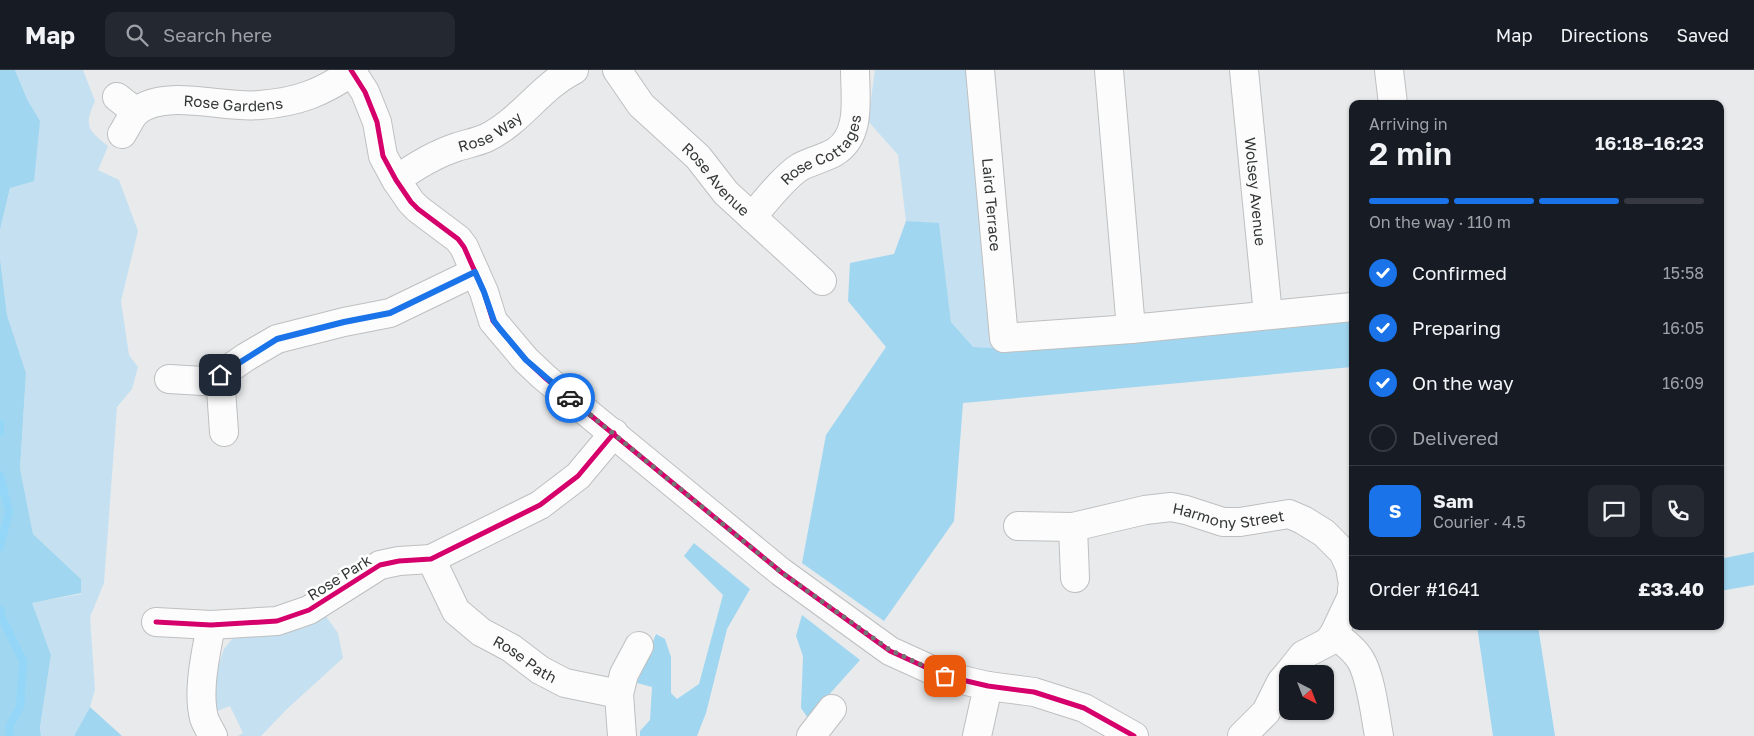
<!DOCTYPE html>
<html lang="en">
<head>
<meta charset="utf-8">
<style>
  body { margin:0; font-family:"Golos Text",sans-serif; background:#242831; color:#f1f3f6; height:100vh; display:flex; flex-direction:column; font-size:19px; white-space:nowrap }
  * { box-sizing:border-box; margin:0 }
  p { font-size:16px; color:#9ea1a6 }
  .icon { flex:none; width:28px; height:28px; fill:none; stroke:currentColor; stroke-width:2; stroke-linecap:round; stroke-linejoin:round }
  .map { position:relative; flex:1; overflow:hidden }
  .side { position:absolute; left:1349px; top:30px; width:375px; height:530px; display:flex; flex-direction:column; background:#171b24; border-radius:10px; box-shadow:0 1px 4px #0004 }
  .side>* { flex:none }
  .needle { width:32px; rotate:138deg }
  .buttons { position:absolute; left:1279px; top:595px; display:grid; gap:10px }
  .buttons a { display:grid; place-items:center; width:55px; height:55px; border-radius:10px; background:#171b24; box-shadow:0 1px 4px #0004; font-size:25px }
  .pin { position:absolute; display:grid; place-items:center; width:42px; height:42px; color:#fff; margin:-21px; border-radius:10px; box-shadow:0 2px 8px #0006 }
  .courier { position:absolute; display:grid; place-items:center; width:50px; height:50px; margin:-25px; border:4px solid #1a73e8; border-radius:50%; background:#fff; color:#222; box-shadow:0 1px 6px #0007 }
  .summary em { font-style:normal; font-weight:600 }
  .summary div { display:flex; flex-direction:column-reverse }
  .summary { display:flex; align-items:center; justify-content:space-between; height:85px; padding:0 20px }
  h1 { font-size:32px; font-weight:600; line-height:38px }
  .bar { display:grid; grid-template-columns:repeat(4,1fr); gap:8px 5px; align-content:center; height:60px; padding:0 20px }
  .bar i { height:6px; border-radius:4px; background:#363941 }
  .bar .on { background:#1a73e8 }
  .bar p { grid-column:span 4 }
  .line { display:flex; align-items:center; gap:12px; padding:0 20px; border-top:1px solid #363941 }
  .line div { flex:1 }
  .round { display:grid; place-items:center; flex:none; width:52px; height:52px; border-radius:10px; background:#242831 }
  ol { padding:0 20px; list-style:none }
  li { display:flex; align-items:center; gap:15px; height:55px }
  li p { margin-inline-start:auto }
  li .icon { padding:5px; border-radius:50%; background:#1a73e8; color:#fff; stroke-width:4 }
  li:last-child { color:#9ea1a6 }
  li i { width:28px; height:28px; border:2px solid #363941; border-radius:50% }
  header { display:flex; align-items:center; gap:30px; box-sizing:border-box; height:70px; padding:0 25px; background:#171b24; border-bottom:1px solid #363941 }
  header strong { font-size:24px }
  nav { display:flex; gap:28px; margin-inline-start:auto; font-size:18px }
  .search { width:350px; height:45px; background:#242831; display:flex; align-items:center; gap:12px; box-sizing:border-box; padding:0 18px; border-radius:10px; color:#9ea1a6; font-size:19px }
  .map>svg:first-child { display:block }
</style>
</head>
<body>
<header>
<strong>Map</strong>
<div class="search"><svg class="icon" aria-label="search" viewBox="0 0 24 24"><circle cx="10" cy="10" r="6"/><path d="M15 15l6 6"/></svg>Search here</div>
<nav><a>Map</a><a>Directions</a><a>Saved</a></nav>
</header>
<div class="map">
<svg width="1754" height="666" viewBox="0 0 1754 666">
  <rect width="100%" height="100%" fill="#e8eaec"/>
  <path fill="#c5e1f1" d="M15,0H83L95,31C84,56 87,59 108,76L98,100L119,110L138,161L121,231L129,285L138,297L132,319L117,337L104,513L90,547L95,620L90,637L74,666H41L40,657L51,585L31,533L81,524V509L33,464L20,398L26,303L7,245L0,188V160L10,118L40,51L27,29Z
    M875,0H970L998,278L972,277L951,252L939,154L906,151L898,85L868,51Z
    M325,545L338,563L343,588L287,639L261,666H238L243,663L230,636L212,643L213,600L220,591L224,579L232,569L240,564L282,563L304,558Z"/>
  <path fill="#a0d6f0" d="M0,0H15L27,29L40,51L34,111L10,118L0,160Z
    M906,151L939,153L951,252L973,277L998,278L1352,252V297L963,333L954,451L884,551L802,493L826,365L886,277L848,231L850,193L894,184Z
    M0,188L7,245L26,303L20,398L33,464L81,509V523L32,533L51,585L40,657L41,666H0Z
    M694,473L750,519L727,559L706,643L697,666H640V661L650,650L652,617L637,613L656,564L665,569L671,587V623L677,629L699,614L723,525L684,486Z
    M1754,482V515L1720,521V489Z
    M802,545L860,590L808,648L801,638L803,586L796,566Z
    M1477,556H1538L1555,666H1493Z
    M90,637L122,666H74Z"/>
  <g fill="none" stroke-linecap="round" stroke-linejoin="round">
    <path stroke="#93d6f7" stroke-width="8" d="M0,354V362
      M0,405L9,442L0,477
      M0,539L1,546L23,591L20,637L10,655V666"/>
    <defs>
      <g id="minor">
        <path d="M351,0L365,22L377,52L383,86L396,110L411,132L418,139L458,169L464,177L484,222L493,251L526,290L544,307L781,502L890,581L945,606L988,616L1034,622L1084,638L1134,666"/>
        <path id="s1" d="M617,0L641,35L698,87L726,123L822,211"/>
        <path id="s2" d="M980,0L1004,268L1131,259L1352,237"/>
        <path d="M1109,0L1131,259"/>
        <path id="s3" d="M1244,0L1268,245"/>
        <path d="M1389,0L1393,34"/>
        <path d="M117,27L136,42"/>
        <path id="s4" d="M122,64C127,57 131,46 137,41C166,18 225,39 260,35C298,32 321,23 352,2"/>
        <path id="s5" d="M396,110C414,97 435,84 457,77C466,74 477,72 486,68C520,52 540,17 574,0"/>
        <path id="s6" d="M752,147C764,133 785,106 800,97C811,91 825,88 835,82C862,65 855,27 855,0"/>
        <path d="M220,305L224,362"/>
        <path d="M169,309L203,311L220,305L246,287L277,269L344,252L390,243L475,202"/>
        <path id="s7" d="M1018,456L1073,457L1145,440L1171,437L1186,440L1223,452H1240L1289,444L1303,450L1324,463L1343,482L1350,497L1352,509"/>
        <path d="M1073,457L1075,508"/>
        <path id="s8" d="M431,489L456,541L481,562L511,578L540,600L565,613L619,624L622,666"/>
        <path d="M156,552L211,555L277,551L309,540L380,495L399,491L431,489L540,435L578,406L614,363"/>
        <path d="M211,555C206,583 197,620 204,648C206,654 210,660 213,666"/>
        <path d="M1334,564C1343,571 1354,579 1360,589C1371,606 1375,645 1379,666"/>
        <path d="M1288,604L1303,585L1328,572L1334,564L1352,526V519"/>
        <path d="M619,624L624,604L639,576"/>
        <path d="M811,666L832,639"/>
        <path d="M977,666L988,616"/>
        <path d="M1242,666L1266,642L1281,612L1288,604"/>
      </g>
    </defs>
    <use href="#minor" stroke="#bebfc0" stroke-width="30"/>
    <use href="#minor" stroke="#fcfcfc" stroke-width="28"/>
    <defs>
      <path id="cycleway" d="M351,0L365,22L377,52L383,86L396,110L411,132L418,139L458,169L464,177L484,222L493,251L526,290L544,307L781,502L890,581L945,606L988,616L1034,622L1084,638L1134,666
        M156,552L211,555L277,551L309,540L380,495L399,491L431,489L540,435L578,406L614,363"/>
    </defs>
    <use href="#cycleway" stroke="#fff" stroke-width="8"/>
    <use href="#cycleway" stroke="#d6006c" stroke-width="5"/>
  </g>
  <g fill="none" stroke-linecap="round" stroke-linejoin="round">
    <path stroke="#747676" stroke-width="5" stroke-dasharray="0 9" d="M570,328L781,502L890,580L945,606"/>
    <path stroke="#1a73e8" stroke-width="6" d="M220,305L277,269L344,252L390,243L475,202L484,222L494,251L500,259L526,290L570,328"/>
  </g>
  <g text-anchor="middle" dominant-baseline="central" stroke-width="5" stroke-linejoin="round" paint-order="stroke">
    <g font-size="15" fill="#353737" stroke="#fff">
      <text stroke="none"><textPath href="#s4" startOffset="126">Rose Gardens</textPath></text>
      <text stroke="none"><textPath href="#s5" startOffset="106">Rose Way</textPath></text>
      <text stroke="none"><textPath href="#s6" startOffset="99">Rose Cottages</textPath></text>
      <text stroke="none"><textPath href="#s1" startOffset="148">Rose Avenue</textPath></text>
      <text stroke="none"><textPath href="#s3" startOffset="122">Wolsey Avenue</textPath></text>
      <text stroke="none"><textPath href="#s2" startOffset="135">Laird Terrace</textPath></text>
      <text stroke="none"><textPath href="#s7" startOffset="214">Harmony Street</textPath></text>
      <text transform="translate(339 507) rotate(-32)">Rose Park</text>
      <text stroke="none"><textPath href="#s8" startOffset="142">Rose Path</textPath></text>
    </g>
  </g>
</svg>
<div class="buttons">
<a><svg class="needle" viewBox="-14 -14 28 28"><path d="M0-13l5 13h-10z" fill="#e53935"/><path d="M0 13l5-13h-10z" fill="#9ea1a6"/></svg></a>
</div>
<div class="pin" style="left:945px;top:606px;background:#ea580c"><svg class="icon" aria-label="bag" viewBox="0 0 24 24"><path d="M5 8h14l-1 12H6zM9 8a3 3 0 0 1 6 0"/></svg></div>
<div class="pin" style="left:220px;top:305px;background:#1f2937"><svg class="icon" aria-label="home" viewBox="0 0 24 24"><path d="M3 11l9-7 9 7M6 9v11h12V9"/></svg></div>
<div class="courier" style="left:570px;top:328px"><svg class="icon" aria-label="car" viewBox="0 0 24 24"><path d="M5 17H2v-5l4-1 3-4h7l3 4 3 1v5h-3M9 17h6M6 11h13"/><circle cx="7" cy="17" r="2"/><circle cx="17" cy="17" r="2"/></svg></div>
<section class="side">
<div class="summary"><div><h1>2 min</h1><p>Arriving in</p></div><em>16:18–16:23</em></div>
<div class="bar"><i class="on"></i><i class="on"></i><i class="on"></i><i></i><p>On the way · 110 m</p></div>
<ol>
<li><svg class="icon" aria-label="check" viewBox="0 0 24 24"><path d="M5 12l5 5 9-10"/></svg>Confirmed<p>15:58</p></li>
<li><svg class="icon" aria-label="check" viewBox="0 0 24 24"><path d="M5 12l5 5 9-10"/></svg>Preparing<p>16:05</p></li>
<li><svg class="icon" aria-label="check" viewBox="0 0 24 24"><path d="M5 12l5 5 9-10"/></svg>On the way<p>16:09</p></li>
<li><i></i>Delivered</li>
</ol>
<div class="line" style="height:90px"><b class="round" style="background:#1a73e8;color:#fff">S</b><div><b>Sam</b><p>Courier · 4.5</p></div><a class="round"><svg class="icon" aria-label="chat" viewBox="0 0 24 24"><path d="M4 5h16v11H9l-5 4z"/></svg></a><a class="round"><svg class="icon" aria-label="phone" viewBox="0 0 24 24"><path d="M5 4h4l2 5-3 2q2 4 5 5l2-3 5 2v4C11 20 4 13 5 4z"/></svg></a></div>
<div class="line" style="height:65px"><div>Order #1641</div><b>£33.40</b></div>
</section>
</div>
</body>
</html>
